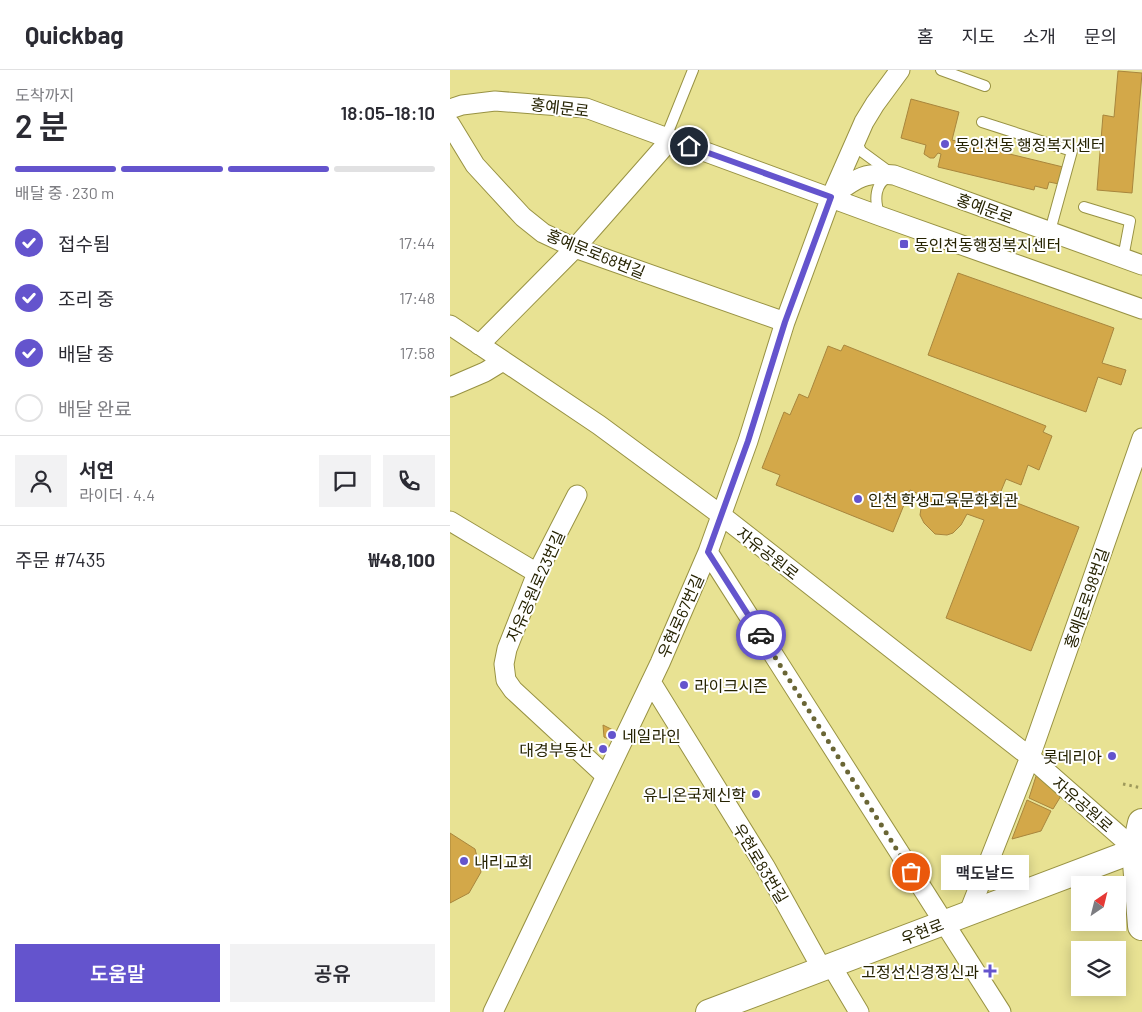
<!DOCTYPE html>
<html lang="ko">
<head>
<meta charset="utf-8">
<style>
  body { margin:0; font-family:Barlow,"Noto Sans KR",sans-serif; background:#f2f2f3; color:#2b2b33; height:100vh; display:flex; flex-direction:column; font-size:19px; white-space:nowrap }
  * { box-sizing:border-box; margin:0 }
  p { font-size:16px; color:#7c7c81 }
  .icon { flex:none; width:28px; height:28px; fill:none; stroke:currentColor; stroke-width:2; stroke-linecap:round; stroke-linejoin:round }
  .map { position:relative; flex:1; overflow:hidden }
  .side { display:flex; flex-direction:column; background:#fff; width:450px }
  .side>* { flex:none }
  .needle { width:32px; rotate:35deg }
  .buttons { position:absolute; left:621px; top:806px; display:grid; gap:10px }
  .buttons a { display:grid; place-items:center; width:55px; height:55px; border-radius:0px; background:#fff; box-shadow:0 2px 12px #0003; font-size:25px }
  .pin { position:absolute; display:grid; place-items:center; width:42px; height:42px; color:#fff; margin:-21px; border:2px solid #fff; border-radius:50%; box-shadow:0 1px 5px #0007 }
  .courier { position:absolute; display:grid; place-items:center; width:50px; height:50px; margin:-25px; border:4px solid #6454cd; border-radius:50%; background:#fff; color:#222; box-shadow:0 1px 6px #0007 }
  .bubble { position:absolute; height:35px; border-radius:0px; background:#fff; box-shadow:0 2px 12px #0003; font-size:16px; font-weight:600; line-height:35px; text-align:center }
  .overview em { font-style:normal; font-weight:600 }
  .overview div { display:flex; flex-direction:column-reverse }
  .overview { display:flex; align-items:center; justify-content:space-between; height:85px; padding:0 15px }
  h1 { font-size:32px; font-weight:600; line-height:38px }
  .bar { display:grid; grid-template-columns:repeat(4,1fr); gap:8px 5px; align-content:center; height:60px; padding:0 15px }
  .bar i { height:6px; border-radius:4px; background:#e1e1e2 }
  .bar .selected { background:#6454cd }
  .bar p { grid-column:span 4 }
  .line { display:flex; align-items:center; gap:12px; padding:0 15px; border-top:1px solid #e1e1e2 }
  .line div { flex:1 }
  .round { display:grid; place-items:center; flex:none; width:52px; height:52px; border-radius:0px; background:#f2f2f3 }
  ol { padding:0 15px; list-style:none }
  li { display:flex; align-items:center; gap:15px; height:55px }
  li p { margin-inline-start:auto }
  li .icon { padding:5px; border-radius:50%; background:#6454cd; color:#fff; stroke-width:4 }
  li:last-child { color:#7c7c81 }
  li i { width:28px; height:28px; border:2px solid #e1e1e2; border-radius:50% }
  .button { display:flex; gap:10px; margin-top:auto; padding:10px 15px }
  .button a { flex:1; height:58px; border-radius:0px; background:#6454cd; color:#fff; font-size:20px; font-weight:600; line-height:58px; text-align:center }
  .button a+a { background:#f2f2f3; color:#2b2b33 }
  header { display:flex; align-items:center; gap:30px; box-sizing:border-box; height:70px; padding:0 25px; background:#fff; border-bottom:1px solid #e1e1e2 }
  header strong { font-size:24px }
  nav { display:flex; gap:28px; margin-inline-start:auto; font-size:18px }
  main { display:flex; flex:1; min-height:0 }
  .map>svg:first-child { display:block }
</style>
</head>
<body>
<header>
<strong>Quickbag</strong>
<nav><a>홈</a><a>지도</a><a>소개</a><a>문의</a></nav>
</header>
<main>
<section class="side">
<div class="overview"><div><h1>2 분</h1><p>도착까지</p></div><em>18:05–18:10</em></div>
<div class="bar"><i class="selected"></i><i class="selected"></i><i class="selected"></i><i></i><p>배달 중 · 230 m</p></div>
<ol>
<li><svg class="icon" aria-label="check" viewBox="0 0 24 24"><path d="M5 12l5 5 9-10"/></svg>접수됨<p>17:44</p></li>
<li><svg class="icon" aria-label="check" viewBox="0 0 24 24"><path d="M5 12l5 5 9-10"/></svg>조리 중<p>17:48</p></li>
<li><svg class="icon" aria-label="check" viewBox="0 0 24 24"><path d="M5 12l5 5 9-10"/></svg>배달 중<p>17:58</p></li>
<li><i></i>배달 완료</li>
</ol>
<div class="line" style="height:90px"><a class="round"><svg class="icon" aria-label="person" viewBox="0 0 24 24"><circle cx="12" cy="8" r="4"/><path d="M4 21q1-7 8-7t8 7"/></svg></a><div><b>서연</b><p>라이더 · 4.4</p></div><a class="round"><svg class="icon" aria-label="chat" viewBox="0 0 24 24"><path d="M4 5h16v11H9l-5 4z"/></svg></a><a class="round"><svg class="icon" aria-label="phone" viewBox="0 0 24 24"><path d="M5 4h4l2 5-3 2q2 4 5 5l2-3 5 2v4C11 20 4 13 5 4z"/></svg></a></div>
<div class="line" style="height:65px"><div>주문 #7435</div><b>₩48,100</b></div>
<div class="button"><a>도움말</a><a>공유</a></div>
</section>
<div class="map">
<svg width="692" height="942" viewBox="0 0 692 942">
  <rect width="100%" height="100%" fill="#e8e293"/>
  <path fill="#d3a849" stroke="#a8863d" d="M668,1L692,3L682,123L647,120L653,45L664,47Z
    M461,29L509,42L502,70L613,97L609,114L599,112L597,119L585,116L584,120L488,97L491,84L488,83L484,88H480L474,84L476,75L451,68Z
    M508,203L664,258L652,293L676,300L671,315L648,307L636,342L478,285Z
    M394,275L596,356L593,362L602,366L589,400L578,395L571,415L556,409L549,426L629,457L581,581L496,548L534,450L517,444L511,455L503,463L497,465L485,464L474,453L470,445L473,426L460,420L443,462L326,415L330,405L312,398L334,342L340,345L349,324L358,328L378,276L391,281Z
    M153,655L171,664L167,673L154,667Z
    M588,700L614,721L603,739L579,728Z
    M577,730L601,741L591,761L562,769Z
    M0,763L25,779L31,802L19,823L0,833Z"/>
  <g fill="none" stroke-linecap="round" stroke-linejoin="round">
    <defs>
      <path id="service" d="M491,0L535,16
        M532,52L622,81L600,161
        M216,67L243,0
        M406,70L411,81L441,103
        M634,137L680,151L673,188
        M430,146C424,131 424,112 441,106"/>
      <path id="minor" d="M0,39L12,35L45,31L136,38L430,146L692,239
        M0,54L25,95L73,147L93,163L125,178L335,252
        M382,126C407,108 413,102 444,105L692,195
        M0,255L149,355L271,445L580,687L686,780
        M29,275L125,178L221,69
        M0,317L35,302L53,291
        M127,425L87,503L57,579L54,594L56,610L63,620L156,706
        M0,451L87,503
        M258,482L551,942
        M201,612L316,798L372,899
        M519,842L580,687L692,368
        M381,895L409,942
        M43,942L210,593L258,482L298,371L335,252L381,127L414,52L425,34L450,0"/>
      <path id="tertiary" d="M258,942L686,780"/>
      <path id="secondary" d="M692,753L686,780L692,856"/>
    </defs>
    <use href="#service" stroke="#989243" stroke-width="12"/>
    <use href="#minor" stroke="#989243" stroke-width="21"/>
    <use href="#tertiary" stroke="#989243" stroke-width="26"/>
    <use href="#secondary" stroke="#989243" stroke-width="30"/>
    <path stroke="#9e995b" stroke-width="3" stroke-dasharray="2.5 4" stroke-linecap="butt" d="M673,714L692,718"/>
    <use href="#service" stroke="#fff" stroke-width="10"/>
    <use href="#minor" stroke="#fff" stroke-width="19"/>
    <use href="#tertiary" stroke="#fff" stroke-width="24"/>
    <use href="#secondary" stroke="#fff" stroke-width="28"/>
  </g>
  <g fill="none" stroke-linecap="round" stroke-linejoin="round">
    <path stroke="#6a6635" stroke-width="5" stroke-dasharray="0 9" d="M311,565L461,802"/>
    <path stroke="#6454cd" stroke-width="6" d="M239,76L381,127L335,252L298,371L258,482L311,565"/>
  </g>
  <g fill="#6454cd" stroke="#fff" stroke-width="2">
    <circle cx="495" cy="74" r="5"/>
    <rect x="449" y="169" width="10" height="10" rx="2.5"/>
    <circle cx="408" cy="429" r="5"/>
    <circle cx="234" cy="615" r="5"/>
    <circle cx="162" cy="665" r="5"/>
    <circle cx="153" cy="679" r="5"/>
    <circle cx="662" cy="686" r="5"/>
    <circle cx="306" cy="724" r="5"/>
    <circle cx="14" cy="791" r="5"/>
    <path d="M537.5 893.5h5v5h5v5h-5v5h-5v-5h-5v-5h5z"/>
  </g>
  <g text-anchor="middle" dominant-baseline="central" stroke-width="4" stroke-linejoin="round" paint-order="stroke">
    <g font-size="16" fill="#262302" stroke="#fff">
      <text transform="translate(110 37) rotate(7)">홍예문로</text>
      <text transform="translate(535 138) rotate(20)">홍예문로</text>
      <text transform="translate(146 183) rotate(22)">홍예문로68번길</text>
      <text transform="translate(318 483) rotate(38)">자유공원로</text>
      <text transform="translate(85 516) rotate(-66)">자유공원로23번길</text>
      <text transform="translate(636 528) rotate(-71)">홍예문로98번길</text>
      <text transform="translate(230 546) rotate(-66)">우현로67번길</text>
      <text transform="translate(633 734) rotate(41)">자유공원로</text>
      <text transform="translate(311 793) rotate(59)">우현로83번길</text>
      <text transform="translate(472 861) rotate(-21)">우현로</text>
    </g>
    <g font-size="16" fill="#262302" stroke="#fff" text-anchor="start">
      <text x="505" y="74">동인천동 행정복지센터</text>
      <text x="464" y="174">동인천동행정복지센터</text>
      <text x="418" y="429">인천 학생교육문화회관</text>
      <text x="244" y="615">라이크시즌</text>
      <text x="172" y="665">네일라인</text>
      <text x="143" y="679" text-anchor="end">대경부동산</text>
      <text x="652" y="686" text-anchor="end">롯데리아</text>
      <text x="296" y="724" text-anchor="end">유니온국제신학</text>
      <text x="24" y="791">내리교회</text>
      <text x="529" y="901" text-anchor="end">고정선신경정신과</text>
    </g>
  </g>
</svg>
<div class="buttons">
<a><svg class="needle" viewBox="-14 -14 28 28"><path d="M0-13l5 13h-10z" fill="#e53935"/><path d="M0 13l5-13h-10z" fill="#7c7c81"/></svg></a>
<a><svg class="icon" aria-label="layers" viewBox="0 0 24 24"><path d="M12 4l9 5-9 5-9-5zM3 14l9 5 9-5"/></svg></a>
</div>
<div class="pin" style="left:461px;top:802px;background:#ea580c"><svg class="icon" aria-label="bag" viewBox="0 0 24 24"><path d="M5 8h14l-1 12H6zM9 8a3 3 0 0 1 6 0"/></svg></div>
<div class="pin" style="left:239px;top:76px;background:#1f2937"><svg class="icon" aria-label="home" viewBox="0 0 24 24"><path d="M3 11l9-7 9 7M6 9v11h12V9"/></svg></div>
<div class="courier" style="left:311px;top:565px"><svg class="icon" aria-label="car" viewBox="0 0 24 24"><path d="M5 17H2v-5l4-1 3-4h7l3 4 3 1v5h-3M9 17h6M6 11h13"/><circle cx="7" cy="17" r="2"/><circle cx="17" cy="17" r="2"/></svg></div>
<div class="bubble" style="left:491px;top:785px;width:88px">맥도날드</div>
</div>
</main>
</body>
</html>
